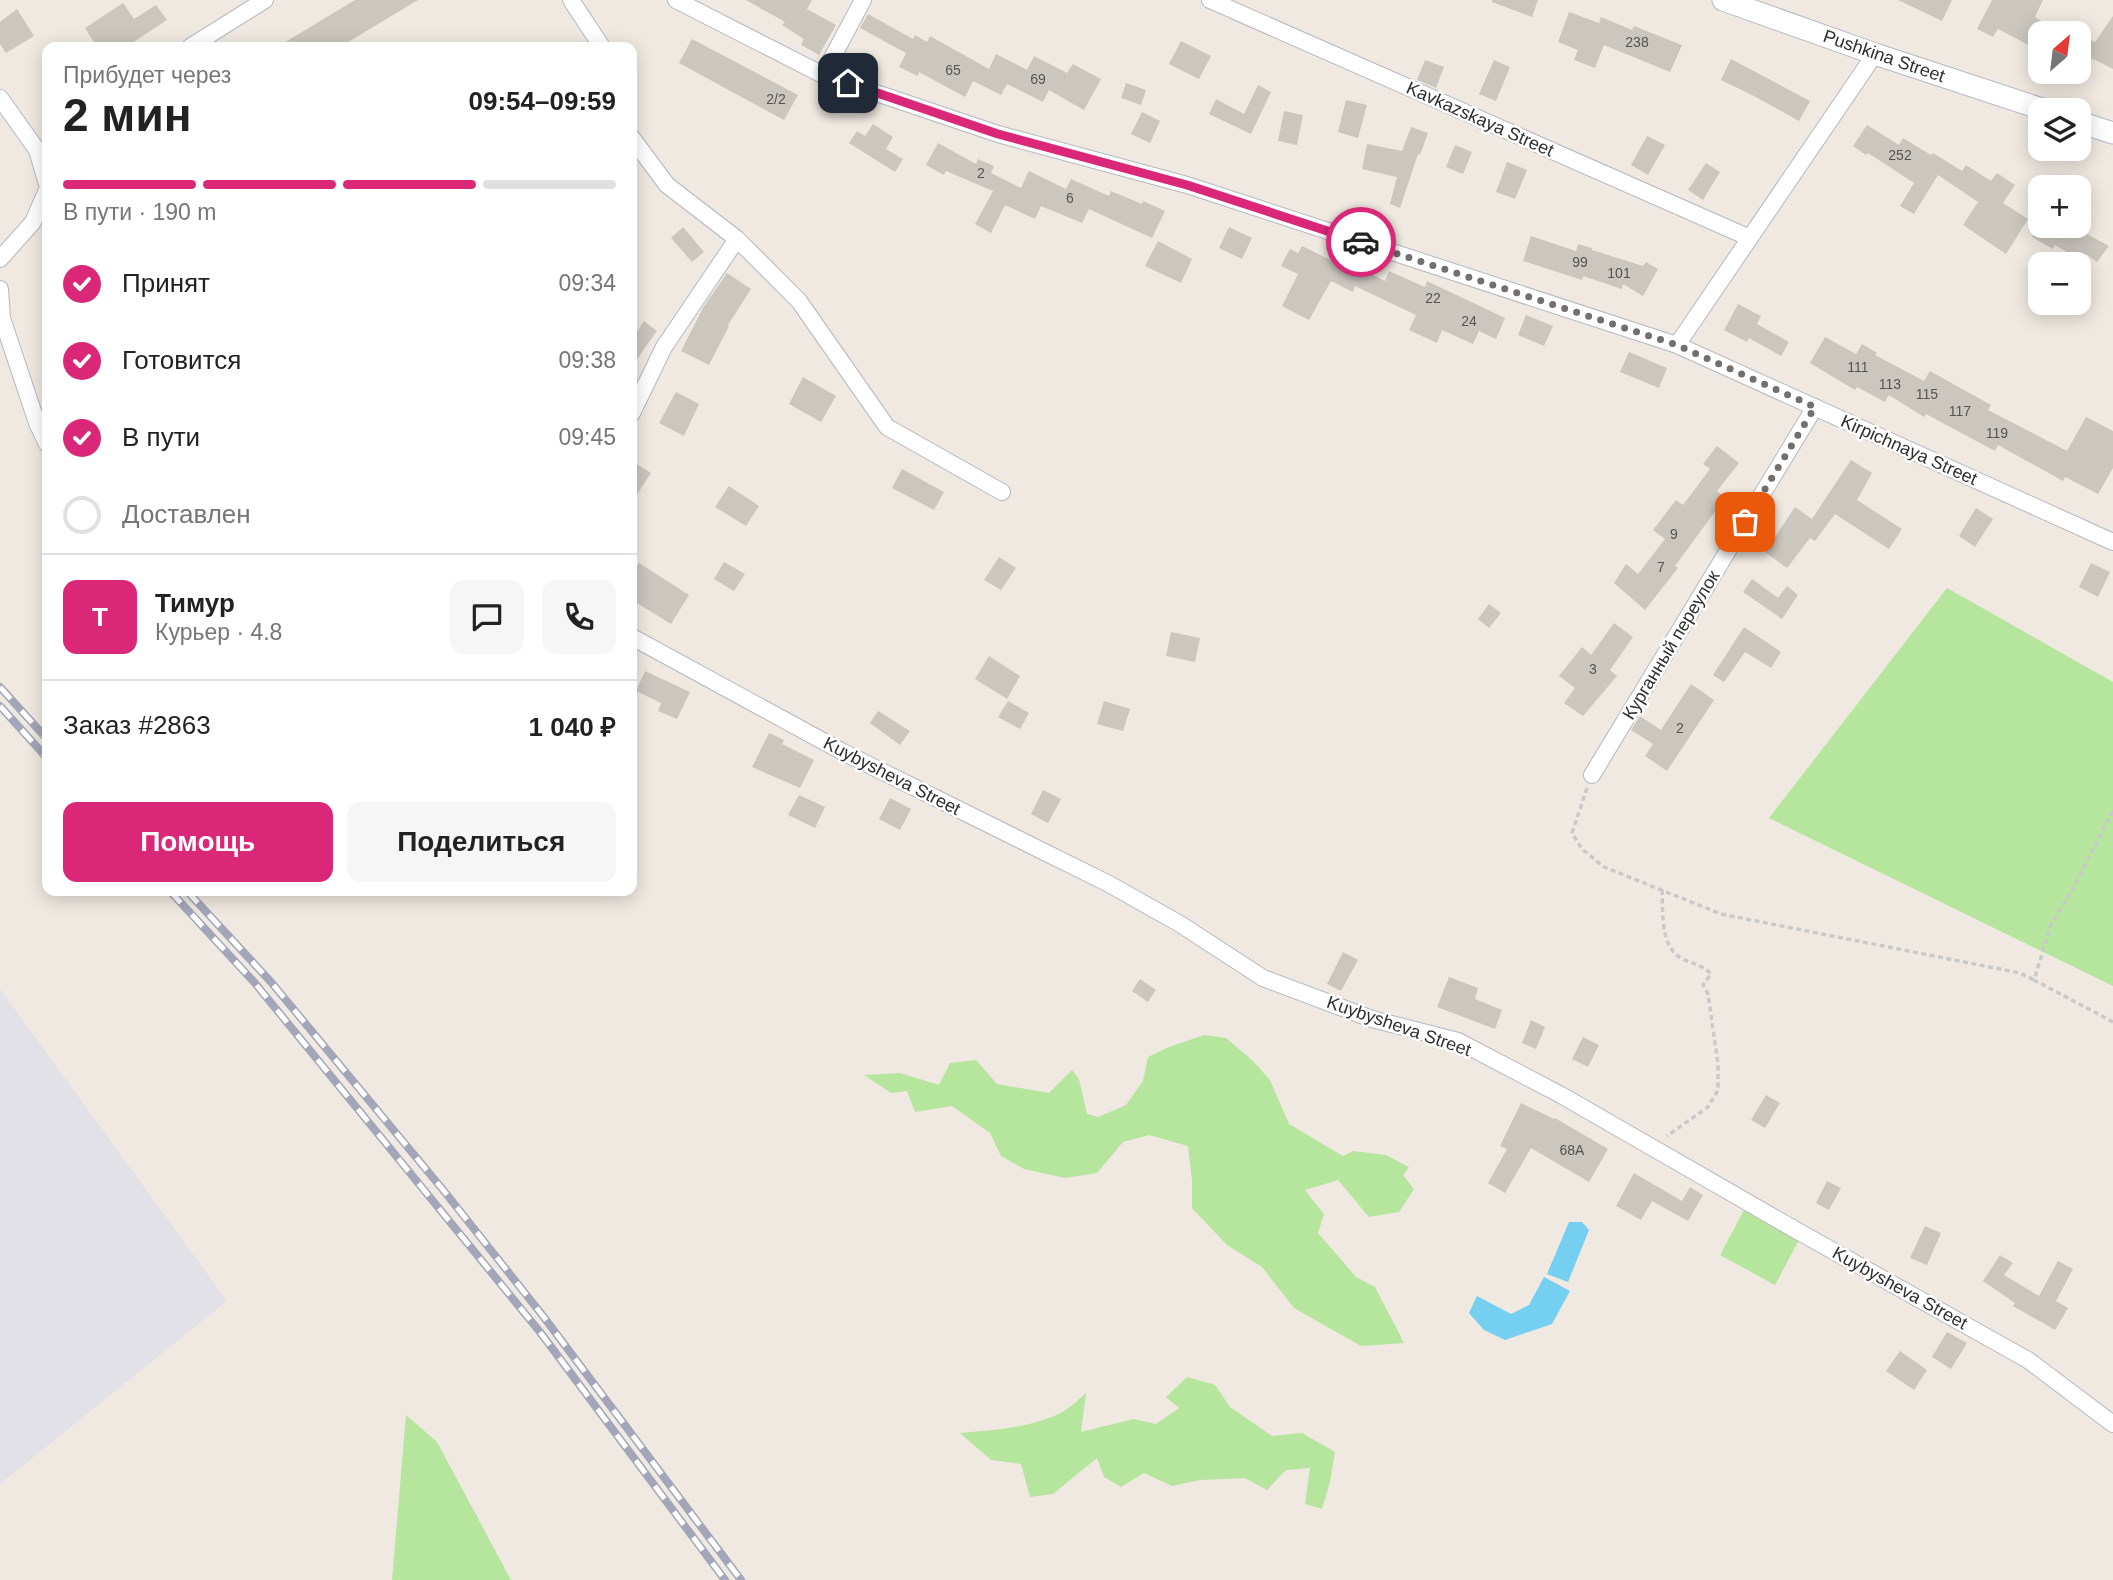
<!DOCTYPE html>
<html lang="ru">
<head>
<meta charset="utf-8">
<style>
  body { margin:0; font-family:Arial,sans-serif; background:#f6f6f6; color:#222; height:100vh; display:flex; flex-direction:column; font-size:26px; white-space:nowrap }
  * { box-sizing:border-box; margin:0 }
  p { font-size:23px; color:#767676 }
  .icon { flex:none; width:38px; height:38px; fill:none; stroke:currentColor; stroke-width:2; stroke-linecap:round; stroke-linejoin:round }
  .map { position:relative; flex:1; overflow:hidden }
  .sheet { position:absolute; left:42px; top:42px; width:595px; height:854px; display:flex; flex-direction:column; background:#fff; border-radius:14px; box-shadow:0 4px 18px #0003 }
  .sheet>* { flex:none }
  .needle { width:46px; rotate:28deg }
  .tools { position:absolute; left:2028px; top:21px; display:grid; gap:14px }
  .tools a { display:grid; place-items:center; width:63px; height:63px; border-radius:14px; background:#fff; box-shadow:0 4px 18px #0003; font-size:35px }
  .pin { position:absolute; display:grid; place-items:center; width:60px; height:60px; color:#fff; margin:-30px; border-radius:14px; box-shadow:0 4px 10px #0006 }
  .courier { position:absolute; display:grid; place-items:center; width:70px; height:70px; margin:-35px; border:5px solid #db2777; border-radius:50%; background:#fff; color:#222; box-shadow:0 2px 9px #0007 }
  .overview em { font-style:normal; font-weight:700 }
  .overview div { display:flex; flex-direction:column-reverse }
  .overview { display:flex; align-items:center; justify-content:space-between; height:119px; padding:0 21px }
  h1 { font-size:46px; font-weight:700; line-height:52px }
  .bar { display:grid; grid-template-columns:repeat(4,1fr); gap:10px 7px; align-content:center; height:84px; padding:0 21px }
  .bar i { height:9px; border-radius:5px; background:#e0e0e0 }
  .bar .active { background:#db2777 }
  .bar p { grid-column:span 4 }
  .line { display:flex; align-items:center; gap:18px; padding:0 21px; border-top:2px solid #e0e0e0 }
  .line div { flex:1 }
  .round { display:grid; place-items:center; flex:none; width:74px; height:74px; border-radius:14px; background:#f6f6f6 }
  ol { padding:0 21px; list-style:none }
  li { display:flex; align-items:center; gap:21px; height:77px }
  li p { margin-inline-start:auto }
  li .icon { padding:7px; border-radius:50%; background:#db2777; color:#fff; stroke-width:4 }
  li:last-child { color:#767676 }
  li i { width:38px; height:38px; border:4px solid #e0e0e0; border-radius:50% }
  .primary-button { display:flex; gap:14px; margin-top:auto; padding:14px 21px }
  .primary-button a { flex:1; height:80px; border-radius:14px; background:#db2777; color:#fff; font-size:28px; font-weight:700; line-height:80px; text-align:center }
  .primary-button a+a { background:#f6f6f6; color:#222 }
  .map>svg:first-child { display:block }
</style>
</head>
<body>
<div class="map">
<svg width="2113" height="1580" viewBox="0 0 2113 1580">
  <rect width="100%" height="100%" fill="#efe9e1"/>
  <path fill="#e3e1e8" d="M0,989L227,1301L0,1484Z"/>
  <path fill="#b6e59e" d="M1947,588L2113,682V986L1769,818Z
    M1204,1035L1226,1038L1252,1060L1270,1080L1289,1124L1343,1156L1353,1151L1386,1155L1409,1167L1403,1175L1414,1189L1399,1212L1369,1217L1338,1180L1305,1190L1324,1214L1318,1233L1356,1277L1375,1287L1404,1343L1361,1346L1294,1308L1262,1267L1227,1245L1192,1208V1180L1188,1146L1149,1135L1123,1142L1097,1173L1065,1178L1024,1169L1001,1156L990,1133L952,1106L915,1112L907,1091L891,1093L864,1075L900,1073L939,1085L950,1063L976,1060L997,1084L1049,1093L1072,1070L1079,1079L1087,1114L1098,1117L1126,1105L1143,1081L1148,1057L1169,1047Z
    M1744,1210L1799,1240L1775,1285L1720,1255Z
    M1187,1377L1215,1385L1230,1407L1272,1436L1302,1433L1335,1452L1330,1482L1322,1509L1305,1504L1310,1468L1286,1470L1267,1490L1245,1478L1200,1480L1172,1486L1144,1473L1121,1487L1104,1477L1097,1458L1053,1494L1030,1497L1021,1464L991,1460L960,1433C994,1430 1034,1428 1064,1411C1072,1406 1079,1399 1086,1393L1081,1432L1134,1419L1156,1424L1179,1408L1166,1397Z
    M406,1415L437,1442L511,1580H392Z"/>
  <path fill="#75cff0" d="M1569,1222H1582L1589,1230L1568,1282L1547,1274Z
    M1544,1277L1570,1291L1552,1324L1505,1340L1484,1330L1469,1313L1477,1296L1511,1314L1529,1305Z"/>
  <path fill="#cbc7bf" d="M355,0H418L340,47H277Z
    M746,0H812L807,9L836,25L819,55L801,45L804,39L782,25L785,22Z
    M1492,0H1538L1532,17L1492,2Z
    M1898,0H1952L1942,21Z
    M1992,0H2043L2035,17L2048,25L2044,33H2040V40L2036,49L1998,29L1993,37L1977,29Z
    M123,3L134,19L156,5L167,20L126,47H97L85,28Z
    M17,9L34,36L6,53L0,44V22Z
    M1569,12L1599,23L1601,17L1632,30L1634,26L1682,45L1670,72L1604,45L1595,68L1574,60L1578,50L1558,42Z
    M868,14L913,39L915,35L927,42L930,36L989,69L996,54L1027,70L1034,56L1067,73L1073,64L1101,79L1084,110L1049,90L1043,102L1007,84L1001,95L973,81L965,97L919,72L918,76L899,67L906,53L860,28Z
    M2113,16V69L2079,52V34L2095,42Z
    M692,39L798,95L784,120L679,63Z
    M1181,41L1211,56L1199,79L1169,64Z
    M1731,59L1810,101L1799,121L1754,96L1721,80Z
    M1425,60L1444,67L1436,88L1417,80Z
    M1494,60L1510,67L1496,101L1479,94Z
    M1126,83L1146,90L1141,105L1121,98Z
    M1258,85L1271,92L1251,134L1209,114L1216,99L1244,114Z
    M1346,100L1367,105L1358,138L1338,132Z
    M1284,111L1303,115L1297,145L1278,141Z
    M1142,112L1160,121L1150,143L1131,134Z
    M873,124L893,137L886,149L903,159L895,172L849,143L857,131L865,136Z
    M1867,125L1899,145L1903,138L1931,155L1933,153L1962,171L1966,165L1991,181L1997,173L2015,185L2003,203L2028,219L2006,254L1963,225L1978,202L1938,175L1914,214L1900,206L1914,183L1868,153L1866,155L1853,146Z
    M1411,127L1428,133L1420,155L1418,154L1400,208L1390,204L1397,177L1362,169L1367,144L1402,151Z
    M1647,136L1665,145L1648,175L1631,165Z
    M938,143L976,164L978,159L994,166L991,173L1021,188L1029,171L1066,189L1071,179L1109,196L1111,191L1142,204L1143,201L1165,211L1152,238L1089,209L1082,223L1041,206L1035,219L1005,205L991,233L975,224L993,191L946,171L944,175L926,165Z
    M1455,145L1472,152L1463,174L1446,167Z
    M1507,162L1527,170L1515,199L1496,192Z
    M1706,163L1720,172L1703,200L1688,190Z
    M2039,226H2072L2109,246L2097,262L2086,254L2082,261L2055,245L2053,249L2032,237Z
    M683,227L704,252L692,262L671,238Z
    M1229,227L1252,238L1242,259L1219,248Z
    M1531,236L1576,251L1578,244L1592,248V250L1643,266L1646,262L1658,269L1643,296L1623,284L1622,289L1583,276L1582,280L1523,261Z
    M1158,241L1192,259L1181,283L1145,266Z
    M1302,246L1343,266L1345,261L1385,281L1389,271L1425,287L1427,281L1505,318L1496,339L1479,331L1473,344L1442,330L1437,343L1409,330L1416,315L1355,286L1353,292L1331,281L1309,320L1282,306L1298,274L1281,266L1290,249L1298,253Z
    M727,273L751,289L728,325L729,326L709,365L681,351L704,306Z
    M1738,304L1761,316L1757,324L1789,342L1781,356L1749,338L1747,342L1724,330Z
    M1526,315L1553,326L1544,346L1518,335Z
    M644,321L657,331L632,366V339Z
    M1825,337L1856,354L1862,344L1877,353L1875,355L1924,381L1930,371L1991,405L1988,410L2067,451L2086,417L2113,431V468L2098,494L2065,477L2063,481L1998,445L1995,451L1926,414L1924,417L1889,395L1885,402L1857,387L1855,390L1810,363Z
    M1629,352L1667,368L1659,388L1620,372Z
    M803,377L836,396L821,422L789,404Z
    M676,392L699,404L684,436L659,423Z
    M1717,446L1739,463L1717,491L1725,498L1675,566L1678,568L1645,610L1614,583L1626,564L1638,574L1665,539L1653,530L1676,500L1683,505L1710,469L1703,464Z
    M1851,460L1872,473L1857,500L1902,529L1889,549L1835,514L1815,541L1810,538L1787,568L1765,552L1795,507L1812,519Z
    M632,461L651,473L632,502Z
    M902,469L944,492L934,510L892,488Z
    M729,486L759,506L746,526L715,507Z
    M1976,508L1993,519L1975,547L1959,536Z
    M999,557L1016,568L1001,590L984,580Z
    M724,562L745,574L734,591L714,579Z
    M639,563L689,595L671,624L632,600V575Z
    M2091,563L2110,572L2098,597L2079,587Z
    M1752,579L1778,598L1787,586L1798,595L1782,619L1743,592Z
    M1489,604L1501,613L1489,628L1478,619Z
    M1614,623L1633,637L1610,670L1617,676L1583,716L1564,703L1575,688L1559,676L1582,647L1591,655Z
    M1744,627L1781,652L1771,668L1745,652L1724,682L1713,675Z
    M1171,632L1200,638L1195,662L1166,656Z
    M989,656L1020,676L1007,699L975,679Z
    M645,671L690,692L677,719L658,711L661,703L636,691Z
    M1691,684L1714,700L1667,771L1645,756L1653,744L1631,730L1640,716L1661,730Z
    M1008,701L1029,713L1020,729L998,717Z
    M1104,701L1130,709L1123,731L1097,724Z
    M878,711L910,731L900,745L870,723Z
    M769,733L784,740L782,744L814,760L800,788L752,767Z
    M1043,790L1061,799L1048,823L1031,814Z
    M799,795L825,807L815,828L788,815Z
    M890,798L911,809L900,830L879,819Z
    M1343,952L1358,960L1341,991L1327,984Z
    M1449,977L1478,988L1475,999L1502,1010L1495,1029L1437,1007Z
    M1140,979L1156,990L1148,1002L1132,991Z
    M1531,1020L1545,1027L1536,1049L1522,1043Z
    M1583,1037L1599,1045L1588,1067L1572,1059Z
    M1766,1095L1780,1103L1765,1128L1751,1120Z
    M1521,1103L1554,1119L1555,1118L1608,1149L1589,1182L1531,1148L1505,1193L1488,1183L1507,1149L1500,1146Z
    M1634,1173L1682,1201L1690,1187L1703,1195L1688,1221L1652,1201L1641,1220L1616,1206Z
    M1827,1181L1841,1188L1829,1210L1816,1203Z
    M1925,1226L1941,1233L1927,1265L1910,1258Z
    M2000,1255L2013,1263L2004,1275L2039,1296L2058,1261L2073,1269L2056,1301L2068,1308L2055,1330L2013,1306L2015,1303L1983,1281Z
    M1947,1332L1967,1343L1951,1369L1932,1357Z
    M1900,1351L1927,1370L1914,1390L1886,1371Z"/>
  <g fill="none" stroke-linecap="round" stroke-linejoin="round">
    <defs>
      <path id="street" d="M571,0L602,47
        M676,0L823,75L998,134L1187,185L1677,345L2113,542
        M1210,0L1750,238
        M190,47L265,0
        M823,75L863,0
        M0,98L37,150L47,184
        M632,138L667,185L737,239L799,301L887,427L1002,492
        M0,259L33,222L47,190
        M0,289L2,318L37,423L47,444
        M1677,345L1875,54
        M632,413L664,347L737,239
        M632,637L843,752L1109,884L1180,924L1263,978L1372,1019L1458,1041L1561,1095L1794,1229L2028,1360L2113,1424
        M1592,775L1815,407"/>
      <path id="secondary" d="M1723,0L1875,54L2045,110
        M2079,122L2113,133"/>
    </defs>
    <use href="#street" stroke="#b4b7c1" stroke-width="18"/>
    <use href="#secondary" stroke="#b4b7c1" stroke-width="23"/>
    <path stroke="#c9c9c9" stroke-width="3.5" stroke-dasharray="5 3.5" stroke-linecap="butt" d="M1587,788L1572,833L1582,849L1604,867L1721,914L2020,973L2034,980
      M2113,811L2074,887L2051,925L2034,980L2113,1022
      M1662,890C1663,912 1660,946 1681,958C1692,964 1703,965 1711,974L1703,985L1708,994L1718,1064V1090L1708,1107L1667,1136"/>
    <use href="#street" stroke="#fff" stroke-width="16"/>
    <use href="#secondary" stroke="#fff" stroke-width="21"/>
    <defs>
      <path id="rail" d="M0,687L47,739
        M0,706L47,758
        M170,891L254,982L540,1332L725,1580
        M187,891L271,982L444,1191L543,1316L741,1580"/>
    </defs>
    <use href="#rail" stroke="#a3a6b8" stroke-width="8"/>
    <use href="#rail" stroke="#fff" stroke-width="5" stroke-dasharray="16" stroke-linecap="butt"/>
  </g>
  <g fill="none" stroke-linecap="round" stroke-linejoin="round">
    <path stroke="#726f6d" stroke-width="7" stroke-dasharray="0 12.6" d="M1361,242L1677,345L1815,407L1745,522"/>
    <path stroke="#db2777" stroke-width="9" d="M848,83L998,134L1187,185L1361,242"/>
  </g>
  <g text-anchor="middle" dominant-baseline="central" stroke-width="5" stroke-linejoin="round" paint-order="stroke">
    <g font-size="14" fill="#555452">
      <text x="1637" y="42">238</text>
      <text x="953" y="70">65</text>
      <text x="1038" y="79">69</text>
      <text x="776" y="99">2/2</text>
      <text x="1900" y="155">252</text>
      <text x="981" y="173">2</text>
      <text x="1070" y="198">6</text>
      <text x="1580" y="262">99</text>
      <text x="1619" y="273">101</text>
      <text x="1433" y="298">22</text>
      <text x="1469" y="321">24</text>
      <text x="1858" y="367">111</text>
      <text x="1890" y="384">113</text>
      <text x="1927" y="394">115</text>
      <text x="1960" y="411">117</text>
      <text x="1997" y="433">119</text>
      <text x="1674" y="534">9</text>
      <text x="1661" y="567">7</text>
      <text x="1593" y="669">3</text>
      <text x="1680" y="728">2</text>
      <text x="1572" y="1150">68А</text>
    </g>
    <g font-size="18" fill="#2e2e2e" stroke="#fff">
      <text transform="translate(1884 56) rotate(19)">Pushkina Street</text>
      <text transform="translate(1480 119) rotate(24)">Kavkazskaya Street</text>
      <text transform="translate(1909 450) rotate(24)">Kirpichnaya Street</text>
      <text transform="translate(1671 645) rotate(-59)">Курганный переулок</text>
      <text transform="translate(892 776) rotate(27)">Kuybysheva Street</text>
      <text transform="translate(1399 1026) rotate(19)">Kuybysheva Street</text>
      <text transform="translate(1900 1288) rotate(29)">Kuybysheva Street</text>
    </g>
  </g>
</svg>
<div class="tools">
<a><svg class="needle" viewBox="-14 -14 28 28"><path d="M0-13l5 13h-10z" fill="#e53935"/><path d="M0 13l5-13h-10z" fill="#767676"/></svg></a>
<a><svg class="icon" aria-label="layers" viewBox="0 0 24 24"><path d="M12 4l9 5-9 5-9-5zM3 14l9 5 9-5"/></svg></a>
<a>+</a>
<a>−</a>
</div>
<div class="pin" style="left:1745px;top:522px;background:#ea580c"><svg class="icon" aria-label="bag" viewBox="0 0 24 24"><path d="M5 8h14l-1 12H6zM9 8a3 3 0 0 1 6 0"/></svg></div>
<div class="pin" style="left:848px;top:83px;background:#1f2937"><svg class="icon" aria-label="home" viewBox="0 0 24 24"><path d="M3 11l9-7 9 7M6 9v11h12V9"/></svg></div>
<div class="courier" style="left:1361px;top:242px"><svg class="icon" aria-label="car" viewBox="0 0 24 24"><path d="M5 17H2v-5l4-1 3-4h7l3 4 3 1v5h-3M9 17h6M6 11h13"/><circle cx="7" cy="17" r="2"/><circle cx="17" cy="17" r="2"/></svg></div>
<section class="sheet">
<div class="overview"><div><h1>2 мин</h1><p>Прибудет через</p></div><em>09:54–09:59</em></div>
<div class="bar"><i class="active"></i><i class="active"></i><i class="active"></i><i></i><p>В пути · 190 m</p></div>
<ol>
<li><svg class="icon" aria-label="check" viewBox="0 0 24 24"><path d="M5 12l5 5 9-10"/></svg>Принят<p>09:34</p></li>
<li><svg class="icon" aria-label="check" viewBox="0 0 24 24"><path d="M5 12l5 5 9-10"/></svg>Готовится<p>09:38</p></li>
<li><svg class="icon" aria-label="check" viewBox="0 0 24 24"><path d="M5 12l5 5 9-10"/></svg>В пути<p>09:45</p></li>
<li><i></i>Доставлен</li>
</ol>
<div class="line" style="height:126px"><b class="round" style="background:#db2777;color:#fff">Т</b><div><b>Тимур</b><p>Курьер · 4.8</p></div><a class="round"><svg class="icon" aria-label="chat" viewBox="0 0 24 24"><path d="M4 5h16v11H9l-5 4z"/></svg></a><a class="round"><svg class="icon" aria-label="phone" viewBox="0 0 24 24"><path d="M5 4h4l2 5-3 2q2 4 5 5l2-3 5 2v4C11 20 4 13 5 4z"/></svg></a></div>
<div class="line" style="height:91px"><div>Заказ #2863</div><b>1 040 ₽</b></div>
<div class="primary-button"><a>Помощь</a><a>Поделиться</a></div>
</section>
</div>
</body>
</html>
